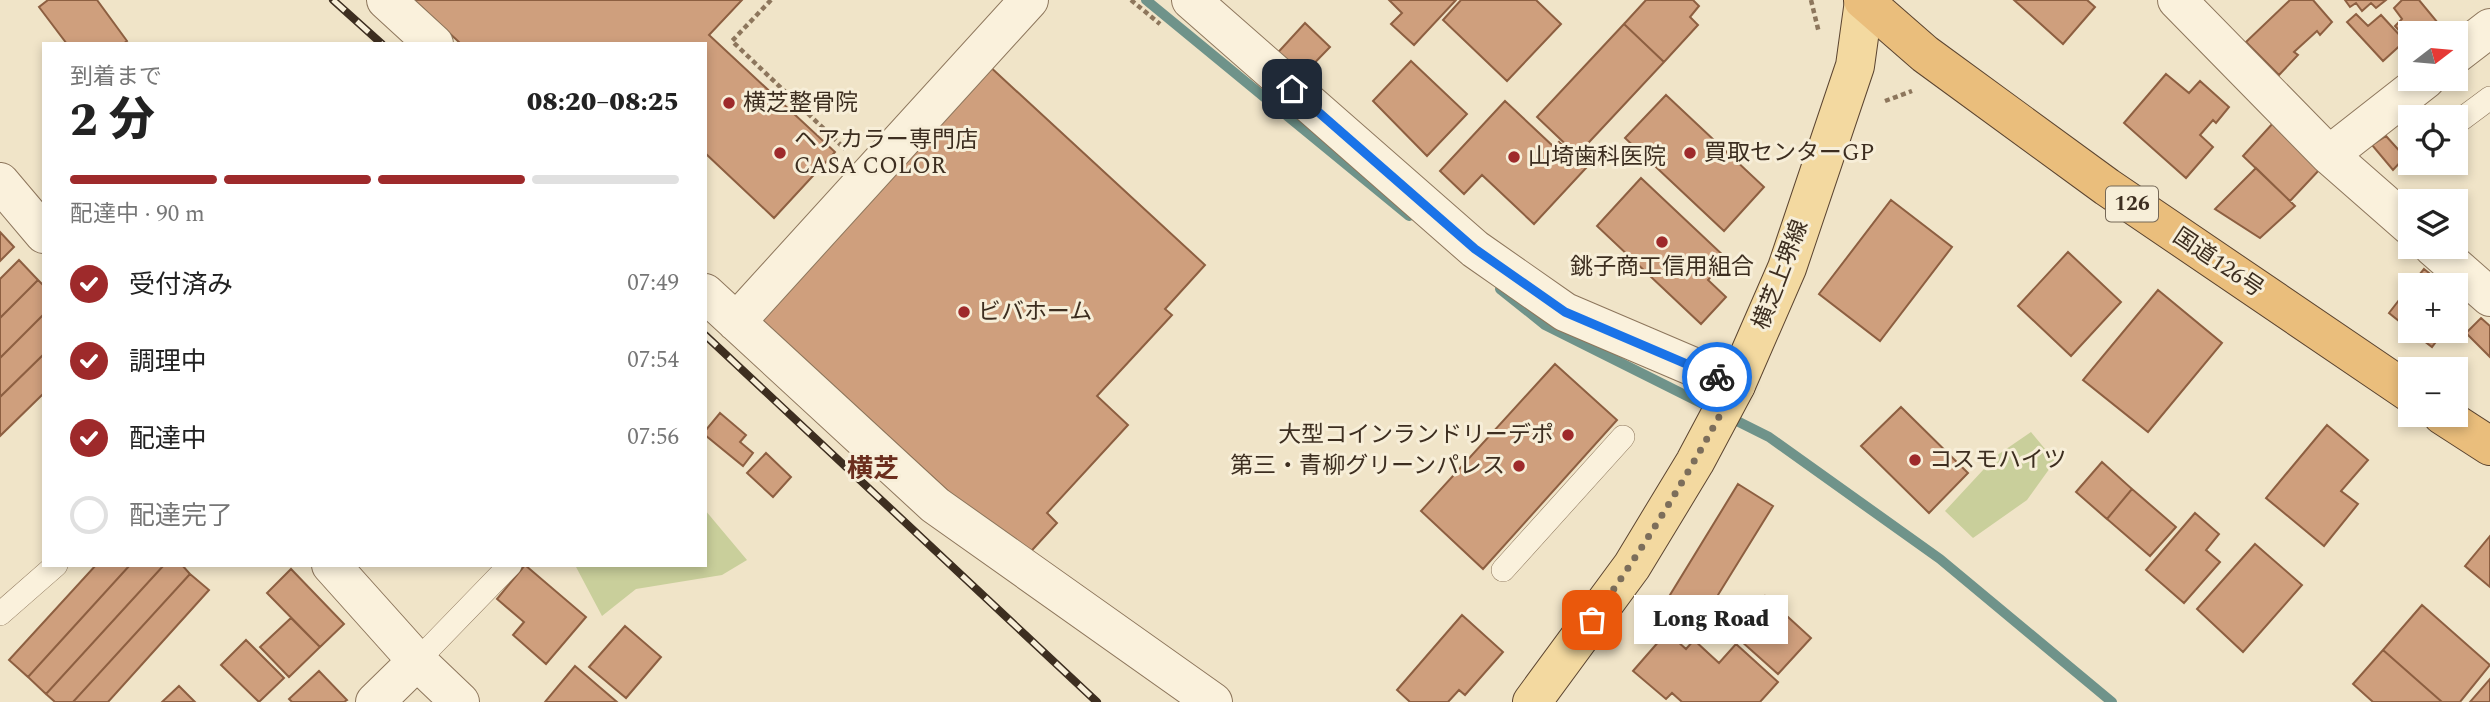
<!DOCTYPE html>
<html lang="ja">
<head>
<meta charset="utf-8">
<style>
  body { margin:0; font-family:Spectral,"Noto Sans JP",serif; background:#f2f2f2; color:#222; height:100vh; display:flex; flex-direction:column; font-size:26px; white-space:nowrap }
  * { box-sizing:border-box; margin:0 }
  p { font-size:23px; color:#767676 }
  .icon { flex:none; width:38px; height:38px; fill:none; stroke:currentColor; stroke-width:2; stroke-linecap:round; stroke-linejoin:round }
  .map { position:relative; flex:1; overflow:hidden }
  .panel { position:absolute; left:42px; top:42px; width:665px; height:525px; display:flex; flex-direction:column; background:#fff; border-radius:0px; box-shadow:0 4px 10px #0003 }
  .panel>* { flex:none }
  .needle { width:46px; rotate:74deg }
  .buttons { position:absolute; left:2398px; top:21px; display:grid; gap:14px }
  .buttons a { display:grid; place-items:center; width:70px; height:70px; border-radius:0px; background:#fff; box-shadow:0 4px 10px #0003; font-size:35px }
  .pin { position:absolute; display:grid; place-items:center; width:60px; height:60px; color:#fff; margin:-30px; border-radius:14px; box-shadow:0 4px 10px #0006 }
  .courier { position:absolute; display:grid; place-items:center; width:70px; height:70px; margin:-35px; border:5px solid #1a73e8; border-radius:50%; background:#fff; color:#222; box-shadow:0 2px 9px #0007 }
  .bubble { position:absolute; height:49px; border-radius:0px; background:#fff; box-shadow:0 4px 10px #0003; font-size:23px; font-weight:800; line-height:49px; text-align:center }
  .head em { font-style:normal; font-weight:800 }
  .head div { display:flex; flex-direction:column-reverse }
  .head { display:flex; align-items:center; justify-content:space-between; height:119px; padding:0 28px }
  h1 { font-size:46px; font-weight:800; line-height:52px }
  .bar { display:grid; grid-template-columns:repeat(4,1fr); gap:10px 7px; align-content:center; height:84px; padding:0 28px }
  .bar i { height:9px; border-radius:5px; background:#e0e0e0 }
  .bar .selected { background:#9e2a2b }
  .bar p { grid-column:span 4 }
  ol { padding:0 28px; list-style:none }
  li { display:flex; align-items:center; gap:21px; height:77px }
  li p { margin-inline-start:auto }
  li .icon { padding:7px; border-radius:50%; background:#9e2a2b; color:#fff; stroke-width:4 }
  li:last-child { color:#767676 }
  li i { width:38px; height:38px; border:4px solid #e0e0e0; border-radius:50% }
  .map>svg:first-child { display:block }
</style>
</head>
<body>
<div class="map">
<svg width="2490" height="702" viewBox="0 0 2490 702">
  <rect width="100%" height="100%" fill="#f0e4c8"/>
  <path fill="#c9cf9b" d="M2031,432L2055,461L2027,500L1973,538L1945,511L1996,456Z
    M705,510L747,560L722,575L636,589L602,616L575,565H705Z"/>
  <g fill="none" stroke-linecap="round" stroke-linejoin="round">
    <path stroke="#6f938a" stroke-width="10" d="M1146,0L1409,216
      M1500,289L1545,325L1769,437L1940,559L2112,702"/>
  </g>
  <path fill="#cf9f7d" stroke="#8d5f41" stroke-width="2" d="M48,0H97L127,41L123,44H67L39,7Z
    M414,0H742L709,35L835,152L774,218L705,153V44H461Z
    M1389,0H1456L1414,45L1391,24L1402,13Z
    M1461,0H1536L1561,24L1507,81L1443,20Z
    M1646,0H1693L1699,6L1690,17L1698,25L1664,62L1624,24Z
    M2014,0H2087L2095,7L2063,44Z
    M2290,0H2313L2332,22L2320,35L2317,31L2294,52L2298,55L2279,75L2246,42Z
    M2345,0H2386L2376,8L2371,3L2362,11L2356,3L2350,7Z
    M2402,0H2419L2443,29L2438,33H2410V43L2395,26L2402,19L2394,8Z
    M2356,14L2368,26L2381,15L2405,41L2383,61L2347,22Z
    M1305,23L1330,47L1296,82L1272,59Z
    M1624,24L1664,62L1577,155L1537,117Z
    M1411,61L1467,114L1427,156L1373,101Z
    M986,63L1205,265L1165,309L1172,315L1097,396L1128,425L1047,513L1057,523L1023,560L756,315Z
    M2166,74L2189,93L2200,81L2229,107L2216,123L2213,120L2200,135L2213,147L2186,178L2124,123Z
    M1666,95L1764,187L1724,231L1625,138Z
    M1505,101L1554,147L1559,142L1586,168L1534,224L1482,175L1464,194L1440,171Z
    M2274,122L2321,168L2290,201L2243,156Z
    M2386,136L2405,157L2393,170L2372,145Z
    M2256,168L2295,206L2260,238L2215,209Z
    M1641,178L1727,259L1708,280L1726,297L1701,324L1597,226Z
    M1891,200L1952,247L1880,341L1819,294Z
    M0,232L14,247L0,261Z
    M2068,252L2121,302L2071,356L2018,306Z
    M19,260L38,280L0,318V279Z
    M2424,269L2444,285H2411Z
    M38,280L44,286V314L0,358V318Z
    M2410,286V330L2389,313Z
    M2158,290L2222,343L2148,432L2083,380Z
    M2455,294L2466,303L2455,317Z
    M44,314V354L0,397V358Z
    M2481,318L2490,326V357L2466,333Z
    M2411,331H2444L2432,347Z
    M44,354V393L0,436V397Z
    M1555,364L1617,420L1483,569L1421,511Z
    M1901,407L1968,473L1929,513L1861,446Z
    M720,413L746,435L740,442L753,453L743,466L705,435V431Z
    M2327,425L2368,460L2341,491L2358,504L2324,546L2266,498Z
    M766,453L791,477L773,497L747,473Z
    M2102,462L2132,489L2107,519L2076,492Z
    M1738,484L1773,506L1705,616L1670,595Z
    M2132,489L2176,527L2150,556L2107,519Z
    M2195,513L2219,534L2206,550L2220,562L2184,603L2146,570Z
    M2490,536V587L2465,566Z
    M2255,544L2302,585L2243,652L2197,609Z
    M96,565H130L28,677L9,660Z
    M130,565H164L46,694L28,677Z
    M164,565H182L190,574L73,702H55L46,694Z
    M525,565L586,617L546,664L513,635L524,622L497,599Z
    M291,569L344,624L320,647L267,593Z
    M190,574L209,590L108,702H73Z
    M1765,596L1811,638L1778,674L1732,633Z
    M2422,605L2490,665L2460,702H2442L2383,650Z
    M1462,615L1503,652L1465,695L1459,690L1448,702H1410L1397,690Z
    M291,618L320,647L289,677L260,647Z
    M625,626L661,657L626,698L589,667Z
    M1667,632L1686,649L1694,640L1719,663L1736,644L1778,682L1760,702H1682L1672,693L1666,699L1633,671Z
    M246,640L284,678L259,702L221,665Z
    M2383,650L2442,702H2373L2353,684Z
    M575,666L617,702H545Z
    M319,671L347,700L344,702H292L289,699Z
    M2490,679V702H2470Z
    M179,686L195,702H162Z"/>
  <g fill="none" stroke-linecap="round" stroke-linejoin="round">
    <defs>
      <path id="service" d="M2455,124L2490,98
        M1503,570L1623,437
        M0,614L56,565
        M417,661L510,565"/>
      <path id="minor" d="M386,0L434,44
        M1191,0L1475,249L1565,312L1736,385
        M2177,0L2329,155L2410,226
        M2455,55L2490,28
        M2329,155L2426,79
        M0,182L44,234
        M2433,247L2490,297
        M705,293L935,505L1213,702
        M736,322L1029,0
        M331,565L417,661L460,702
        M375,702L417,661"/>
      <path id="primary" d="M1532,702L1632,566L1695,462L1736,385L1787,268L1855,66L1864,1"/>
      <path id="trunk" d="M1863,0L1925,54L2107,187L2410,393
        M2442,415L2490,446"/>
    </defs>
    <use href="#service" stroke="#8d765c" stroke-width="24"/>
    <use href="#minor" stroke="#8d765c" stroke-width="40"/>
    <use href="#primary" stroke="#5b4430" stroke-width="40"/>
    <use href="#trunk" stroke="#5b4430" stroke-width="40"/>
    <path stroke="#8d765c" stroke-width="4.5" stroke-dasharray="5 3.5" stroke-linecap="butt" d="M771,0L732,41L845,149
      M1131,0L1160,24
      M1811,0L1819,33
      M1885,101L1912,91"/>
    <use href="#service" stroke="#faf1dc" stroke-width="23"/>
    <use href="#minor" stroke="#faf1dc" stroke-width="38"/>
    <use href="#primary" stroke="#f3d9a0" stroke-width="38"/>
    <use href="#trunk" stroke="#eabe7c" stroke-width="38"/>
    <defs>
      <path id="rail" d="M333,0L382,44
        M705,335L1097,702"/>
    </defs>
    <use href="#rail" stroke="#3d2e20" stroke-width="8"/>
    <use href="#rail" stroke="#f7eed8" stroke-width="5" stroke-dasharray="16" stroke-linecap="butt"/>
  </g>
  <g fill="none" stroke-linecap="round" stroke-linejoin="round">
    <path stroke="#7c6e5b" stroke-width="7" stroke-dasharray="0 12.6" d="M1592,620C1646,545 1693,467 1736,385L1717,377"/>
    <path stroke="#1a73e8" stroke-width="9" d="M1292,89L1475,249L1565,312L1717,377"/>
  </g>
  <g fill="#9e2a2b" stroke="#f7eed8" stroke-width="2.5">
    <circle cx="729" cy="103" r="7"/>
    <circle cx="780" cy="153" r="7"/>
    <circle cx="1690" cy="153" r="7"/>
    <circle cx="1514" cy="157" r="7"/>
    <circle cx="1662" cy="242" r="7"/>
    <circle cx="964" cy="312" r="7"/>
    <circle cx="1568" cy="435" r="7"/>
    <circle cx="1915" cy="460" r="7"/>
    <circle cx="1519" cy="466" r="7"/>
  </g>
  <g text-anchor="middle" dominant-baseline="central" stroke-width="6" stroke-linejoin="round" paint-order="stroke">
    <rect fill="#f7eed8" stroke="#756857" stroke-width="2" x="2106" y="186.5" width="52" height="35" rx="5"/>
    <g font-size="21" font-weight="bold" fill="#3d2e20">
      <text x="2132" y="204">126</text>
    </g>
    <g font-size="23" fill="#3d2e20" stroke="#f7eed8" text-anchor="start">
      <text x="743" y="103">横芝整骨院</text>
      <text x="794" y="140">ヘアカラー専門店<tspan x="794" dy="26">CASA COLOR</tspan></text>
      <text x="1704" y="153">買取センターGP</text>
      <text x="1528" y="157">山埼歯科医院</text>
      <text x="1662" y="267" text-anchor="middle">銚子商工信用組合</text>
      <text x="978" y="312">ビバホーム</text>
      <text x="1554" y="435" text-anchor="end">大型コインランドリーデポ</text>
      <text x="1929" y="460">コスモハイツ</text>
      <text x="1505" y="466" text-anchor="end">第三・青柳グリーンパレス</text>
    </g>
    <g font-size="23" fill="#3d2e20" stroke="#f7eed8">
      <text transform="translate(2218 263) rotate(34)">国道126号</text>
      <text transform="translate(1781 275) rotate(-69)">横芝上堺線</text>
    </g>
    <g font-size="26" font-weight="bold" fill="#6b2e1e" stroke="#f7eed8">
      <text x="873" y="469">横芝</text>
    </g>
  </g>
</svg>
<div class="buttons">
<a><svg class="needle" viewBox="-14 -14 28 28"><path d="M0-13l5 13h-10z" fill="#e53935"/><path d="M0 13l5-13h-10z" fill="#767676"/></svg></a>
<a><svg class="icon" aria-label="locate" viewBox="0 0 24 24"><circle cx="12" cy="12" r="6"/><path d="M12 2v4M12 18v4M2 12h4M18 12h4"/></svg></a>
<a><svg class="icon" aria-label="layers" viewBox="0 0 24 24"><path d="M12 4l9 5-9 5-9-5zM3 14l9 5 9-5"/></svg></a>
<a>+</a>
<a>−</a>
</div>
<div class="pin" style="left:1592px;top:620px;background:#ea580c"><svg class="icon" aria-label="bag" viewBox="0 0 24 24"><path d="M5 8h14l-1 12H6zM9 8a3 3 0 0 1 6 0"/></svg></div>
<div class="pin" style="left:1292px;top:89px;background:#1f2937"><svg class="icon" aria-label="home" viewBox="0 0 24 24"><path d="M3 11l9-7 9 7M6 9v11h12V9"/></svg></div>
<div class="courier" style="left:1717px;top:377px"><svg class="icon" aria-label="bike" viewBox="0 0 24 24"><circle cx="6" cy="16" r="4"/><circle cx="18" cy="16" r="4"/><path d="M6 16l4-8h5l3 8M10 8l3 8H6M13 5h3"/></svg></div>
<div class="bubble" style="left:1634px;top:595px;width:154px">Long Road</div>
<section class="panel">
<div class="head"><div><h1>2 分</h1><p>到着まで</p></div><em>08:20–08:25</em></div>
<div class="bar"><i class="selected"></i><i class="selected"></i><i class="selected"></i><i></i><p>配達中 · 90 m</p></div>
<ol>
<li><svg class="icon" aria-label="check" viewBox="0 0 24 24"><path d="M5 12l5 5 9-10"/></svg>受付済み<p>07:49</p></li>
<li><svg class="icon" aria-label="check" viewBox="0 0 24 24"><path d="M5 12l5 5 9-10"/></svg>調理中<p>07:54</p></li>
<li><svg class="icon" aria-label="check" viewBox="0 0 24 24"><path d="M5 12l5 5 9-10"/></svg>配達中<p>07:56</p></li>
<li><i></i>配達完了</li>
</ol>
</section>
</div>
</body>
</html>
